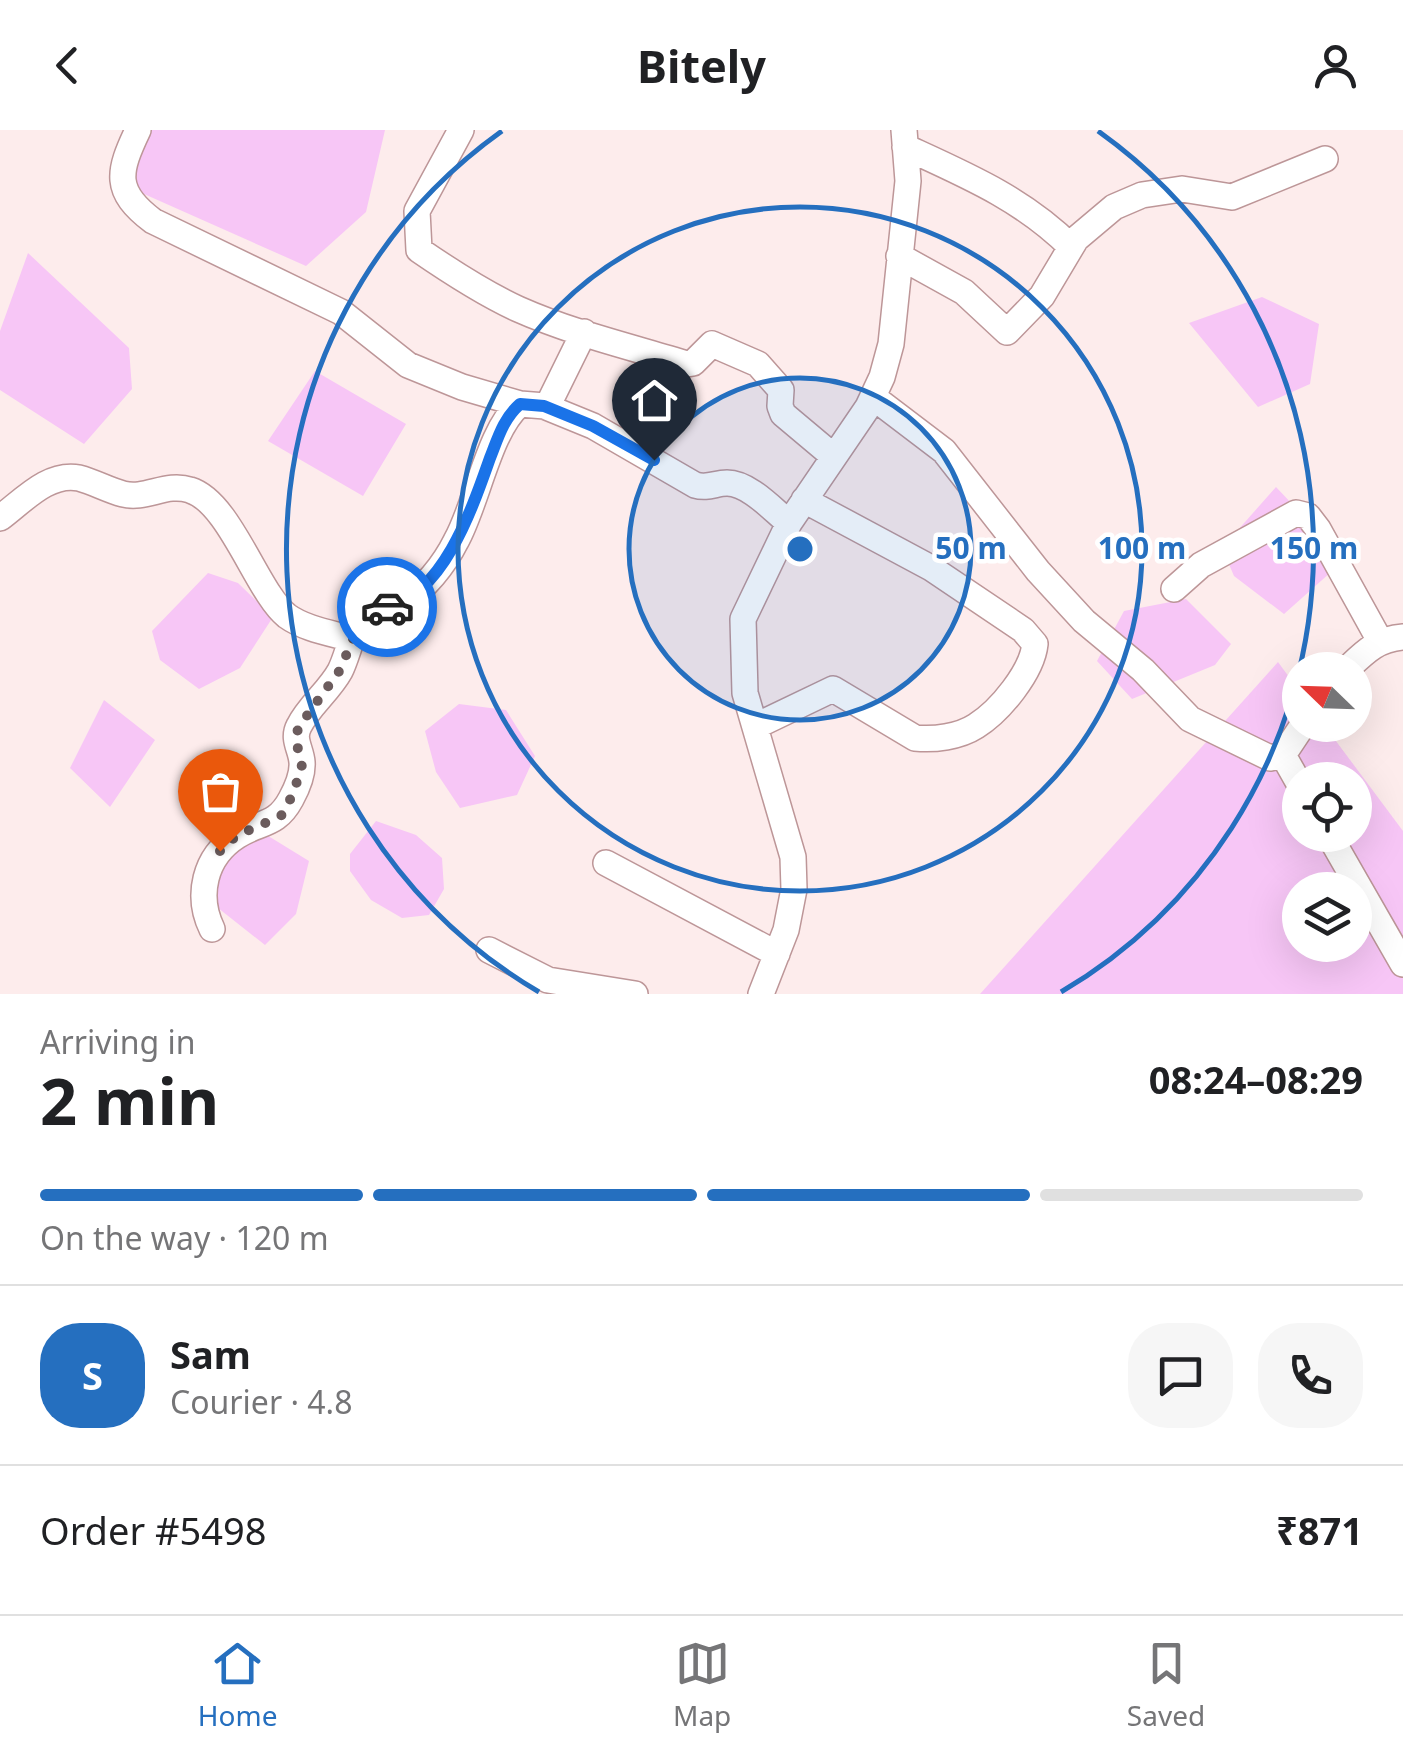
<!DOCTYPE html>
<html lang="en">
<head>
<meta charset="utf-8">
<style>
  body { margin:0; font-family:"Noto Sans",sans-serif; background:#f6f6f6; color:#202124; height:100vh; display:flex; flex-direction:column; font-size:38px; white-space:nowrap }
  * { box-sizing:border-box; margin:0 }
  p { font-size:32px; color:#757577 }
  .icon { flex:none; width:55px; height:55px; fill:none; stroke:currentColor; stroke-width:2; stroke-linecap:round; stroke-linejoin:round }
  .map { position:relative; height:864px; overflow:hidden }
  .side { display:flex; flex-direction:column; background:#fff; flex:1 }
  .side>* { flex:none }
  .needle { width:65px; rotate:293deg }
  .controls { position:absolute; left:1282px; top:522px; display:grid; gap:20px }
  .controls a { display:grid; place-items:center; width:90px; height:90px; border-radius:50%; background:#fff; box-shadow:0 10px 40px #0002; font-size:50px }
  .pin { position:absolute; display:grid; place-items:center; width:85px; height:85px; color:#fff; margin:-102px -42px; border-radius:50% 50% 50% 0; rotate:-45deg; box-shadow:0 0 10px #0007 }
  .pin .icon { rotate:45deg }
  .courier { position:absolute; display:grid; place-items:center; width:100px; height:100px; margin:-50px; border:8px solid #1a73e8; border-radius:50%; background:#fff; color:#222; box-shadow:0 2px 12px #0007 }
  .summary em { font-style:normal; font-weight:700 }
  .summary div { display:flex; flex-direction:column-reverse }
  .summary { display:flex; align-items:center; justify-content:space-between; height:170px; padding:0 40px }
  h1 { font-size:65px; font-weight:700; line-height:75px }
  .bar { display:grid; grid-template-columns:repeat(4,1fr); gap:15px 10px; align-content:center; height:120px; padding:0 40px }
  .bar i { height:12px; border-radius:8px; background:#e0e0e0 }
  .bar .selected { background:#256fbf }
  .bar p { grid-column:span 4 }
  .line { display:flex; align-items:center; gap:25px; padding:0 40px; border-top:2px solid #e0e0e0 }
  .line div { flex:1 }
  .round { display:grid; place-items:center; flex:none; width:105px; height:105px; border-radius:40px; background:#f6f6f6 }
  header { display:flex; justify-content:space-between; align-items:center; height:130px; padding:0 40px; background:#fff; font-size:45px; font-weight:700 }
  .dock { display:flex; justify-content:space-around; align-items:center; height:140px; border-top:2px solid #e0e0e0; background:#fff; font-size:28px; color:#757577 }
  .dock a { display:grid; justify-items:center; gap:5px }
  .dock .selected { color:#256fbf }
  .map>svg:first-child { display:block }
</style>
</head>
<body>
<header><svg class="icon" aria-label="back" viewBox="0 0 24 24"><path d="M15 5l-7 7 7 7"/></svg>Bitely<svg class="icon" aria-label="person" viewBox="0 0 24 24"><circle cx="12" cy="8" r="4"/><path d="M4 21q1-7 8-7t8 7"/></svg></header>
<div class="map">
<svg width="1403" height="864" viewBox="0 0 1403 864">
  <rect width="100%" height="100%" fill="#fdecec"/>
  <path fill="#f7c6f6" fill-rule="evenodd" d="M151,0H385L366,82L306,136L126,56Z
    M28,123L129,218L132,259L84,314L0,260V201Z
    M1262,167L1319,194L1310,254L1258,277L1189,193Z
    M315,241L406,294L363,366L268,311Z
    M1276,357L1312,395L1331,442L1284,484L1234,446L1222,418Z
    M208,443L238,453L273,487L240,538L199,559L160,530L152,501Z
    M1186,469L1231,514L1215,535L1132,569L1097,531L1124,481Z
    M1278,532L1300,562V595H1324L1403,701V864H980ZM1300,650H1355V705H1300ZM1300,760H1355V815H1300Z
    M104,570L155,610L110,677L70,638Z
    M459,574L506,580L535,626L517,665L460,678L436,642L425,601Z
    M376,691L416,705L442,728L444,759L429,785L402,788L371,770L350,741V724Z
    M265,704L309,731L296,784L265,815L213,774L226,716Z"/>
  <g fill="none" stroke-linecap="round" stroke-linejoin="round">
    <defs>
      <path id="street" d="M138,0C118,42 113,61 153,91L341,182L408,235L462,257L520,274
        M461,0L417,81L419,120C451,142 483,163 518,179C572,203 631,217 687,234L693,233L712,214L758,234L781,260L780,276L783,284L833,326
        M905,17C966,45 1023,69 1071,117
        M899,126L964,162L1007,202L1042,166L1076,109L1114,77L1142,65L1182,59L1232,67L1325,29
        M873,267L944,321L1038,441L1084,491L1143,540L1190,589L1270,628L1283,625L1303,595
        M544,276L593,296L695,355C708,359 715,353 727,353C749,353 773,380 789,393
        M0,388C23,371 48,342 79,348C94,352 108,360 123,364C146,370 166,352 190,360C230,372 257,462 287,486C305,499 331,503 352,509
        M1174,459L1201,435L1296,383L1308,386L1318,399L1380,511
        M1346,540C1365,522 1377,509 1403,507
        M756,596L833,559L915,608C934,610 959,607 976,596C1000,581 1032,542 1035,514L1023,500L931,438L804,370
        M1283,625L1300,655
        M1329,705L1403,834
        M606,733L777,824
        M212,799C196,766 204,727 237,706C260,691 276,697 291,669C297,658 303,644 302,632C301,619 292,609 299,596C309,576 329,561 340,541C349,523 351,500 366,486C376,477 389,479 401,473C424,461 445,433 456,411C477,374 489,299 520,274L545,276L549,273L584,202
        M489,820L548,850L635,864
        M761,864L786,800L794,759L793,727L745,563L743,489L789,393L868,277L882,247L891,214L908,51L904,0"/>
    </defs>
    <use href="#street" stroke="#bd9698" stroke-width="28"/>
    <use href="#street" stroke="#fff" stroke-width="25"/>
  </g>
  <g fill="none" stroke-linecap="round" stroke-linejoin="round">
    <path stroke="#6b5c5d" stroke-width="10" stroke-dasharray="0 18" d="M220,721L236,706L281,686L292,666L302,637L296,610L298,598L340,540L360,492L370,482L387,477"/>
    <path stroke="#1a73e8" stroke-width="12" d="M387,477C444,464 473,376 490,328C498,308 503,289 520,274L544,276L593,296L654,330"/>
  </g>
  <circle cx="800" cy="419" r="171" fill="#256fbf" fill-opacity=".12"/>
  <g fill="none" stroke="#256fbf" stroke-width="5">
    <circle cx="800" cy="419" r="171"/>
    <circle cx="800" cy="419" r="342"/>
    <path d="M539 862A514 514 0 0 1 502 1M1098 1A514 514 0 0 1 1061 862"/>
  </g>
  <circle cx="800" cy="419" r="15" fill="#256fbf" stroke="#fff" stroke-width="5"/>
  <g font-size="30" text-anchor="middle" font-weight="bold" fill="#256fbf" stroke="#fff" stroke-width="9" stroke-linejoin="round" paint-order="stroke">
    <text x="971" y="429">50 m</text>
    <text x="1142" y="429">100 m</text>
    <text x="1314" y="429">150 m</text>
  </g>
</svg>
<div class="controls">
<a><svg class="needle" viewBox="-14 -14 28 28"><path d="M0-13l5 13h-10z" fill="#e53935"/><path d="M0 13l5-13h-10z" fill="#757577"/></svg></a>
<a><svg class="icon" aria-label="locate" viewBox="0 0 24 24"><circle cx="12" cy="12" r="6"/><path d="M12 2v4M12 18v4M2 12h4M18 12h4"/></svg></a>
<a><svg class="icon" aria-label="layers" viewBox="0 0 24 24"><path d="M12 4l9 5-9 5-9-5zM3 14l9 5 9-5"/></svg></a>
</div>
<div class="pin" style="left:220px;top:721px;background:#ea580c"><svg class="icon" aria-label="bag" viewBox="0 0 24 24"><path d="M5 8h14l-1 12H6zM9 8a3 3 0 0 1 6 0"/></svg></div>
<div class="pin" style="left:654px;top:330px;background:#1f2937"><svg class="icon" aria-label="home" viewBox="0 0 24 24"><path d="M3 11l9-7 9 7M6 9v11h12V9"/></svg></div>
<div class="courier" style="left:387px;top:477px"><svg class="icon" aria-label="car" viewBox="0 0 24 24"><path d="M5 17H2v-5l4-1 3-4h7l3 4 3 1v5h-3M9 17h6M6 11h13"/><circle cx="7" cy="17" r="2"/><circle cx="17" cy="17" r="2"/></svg></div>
</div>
<section class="side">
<div class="summary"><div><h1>2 min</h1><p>Arriving in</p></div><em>08:24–08:29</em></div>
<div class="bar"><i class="selected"></i><i class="selected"></i><i class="selected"></i><i></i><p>On the way · 120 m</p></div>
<div class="line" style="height:180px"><b class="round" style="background:#256fbf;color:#fff">S</b><div><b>Sam</b><p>Courier · 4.8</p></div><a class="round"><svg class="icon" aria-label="chat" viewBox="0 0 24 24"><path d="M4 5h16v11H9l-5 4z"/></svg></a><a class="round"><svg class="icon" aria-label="phone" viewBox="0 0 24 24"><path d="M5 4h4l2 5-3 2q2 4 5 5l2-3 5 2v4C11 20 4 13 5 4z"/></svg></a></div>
<div class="line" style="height:130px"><div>Order #5498</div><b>₹871</b></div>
</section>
<nav class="dock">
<a class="selected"><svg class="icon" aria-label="home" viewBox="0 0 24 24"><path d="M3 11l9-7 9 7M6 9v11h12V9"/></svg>Home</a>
<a><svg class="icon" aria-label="map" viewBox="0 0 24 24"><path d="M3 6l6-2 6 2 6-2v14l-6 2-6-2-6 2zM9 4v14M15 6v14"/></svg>Map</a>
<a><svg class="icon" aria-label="saved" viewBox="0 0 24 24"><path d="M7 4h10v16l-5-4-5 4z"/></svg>Saved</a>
</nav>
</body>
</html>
